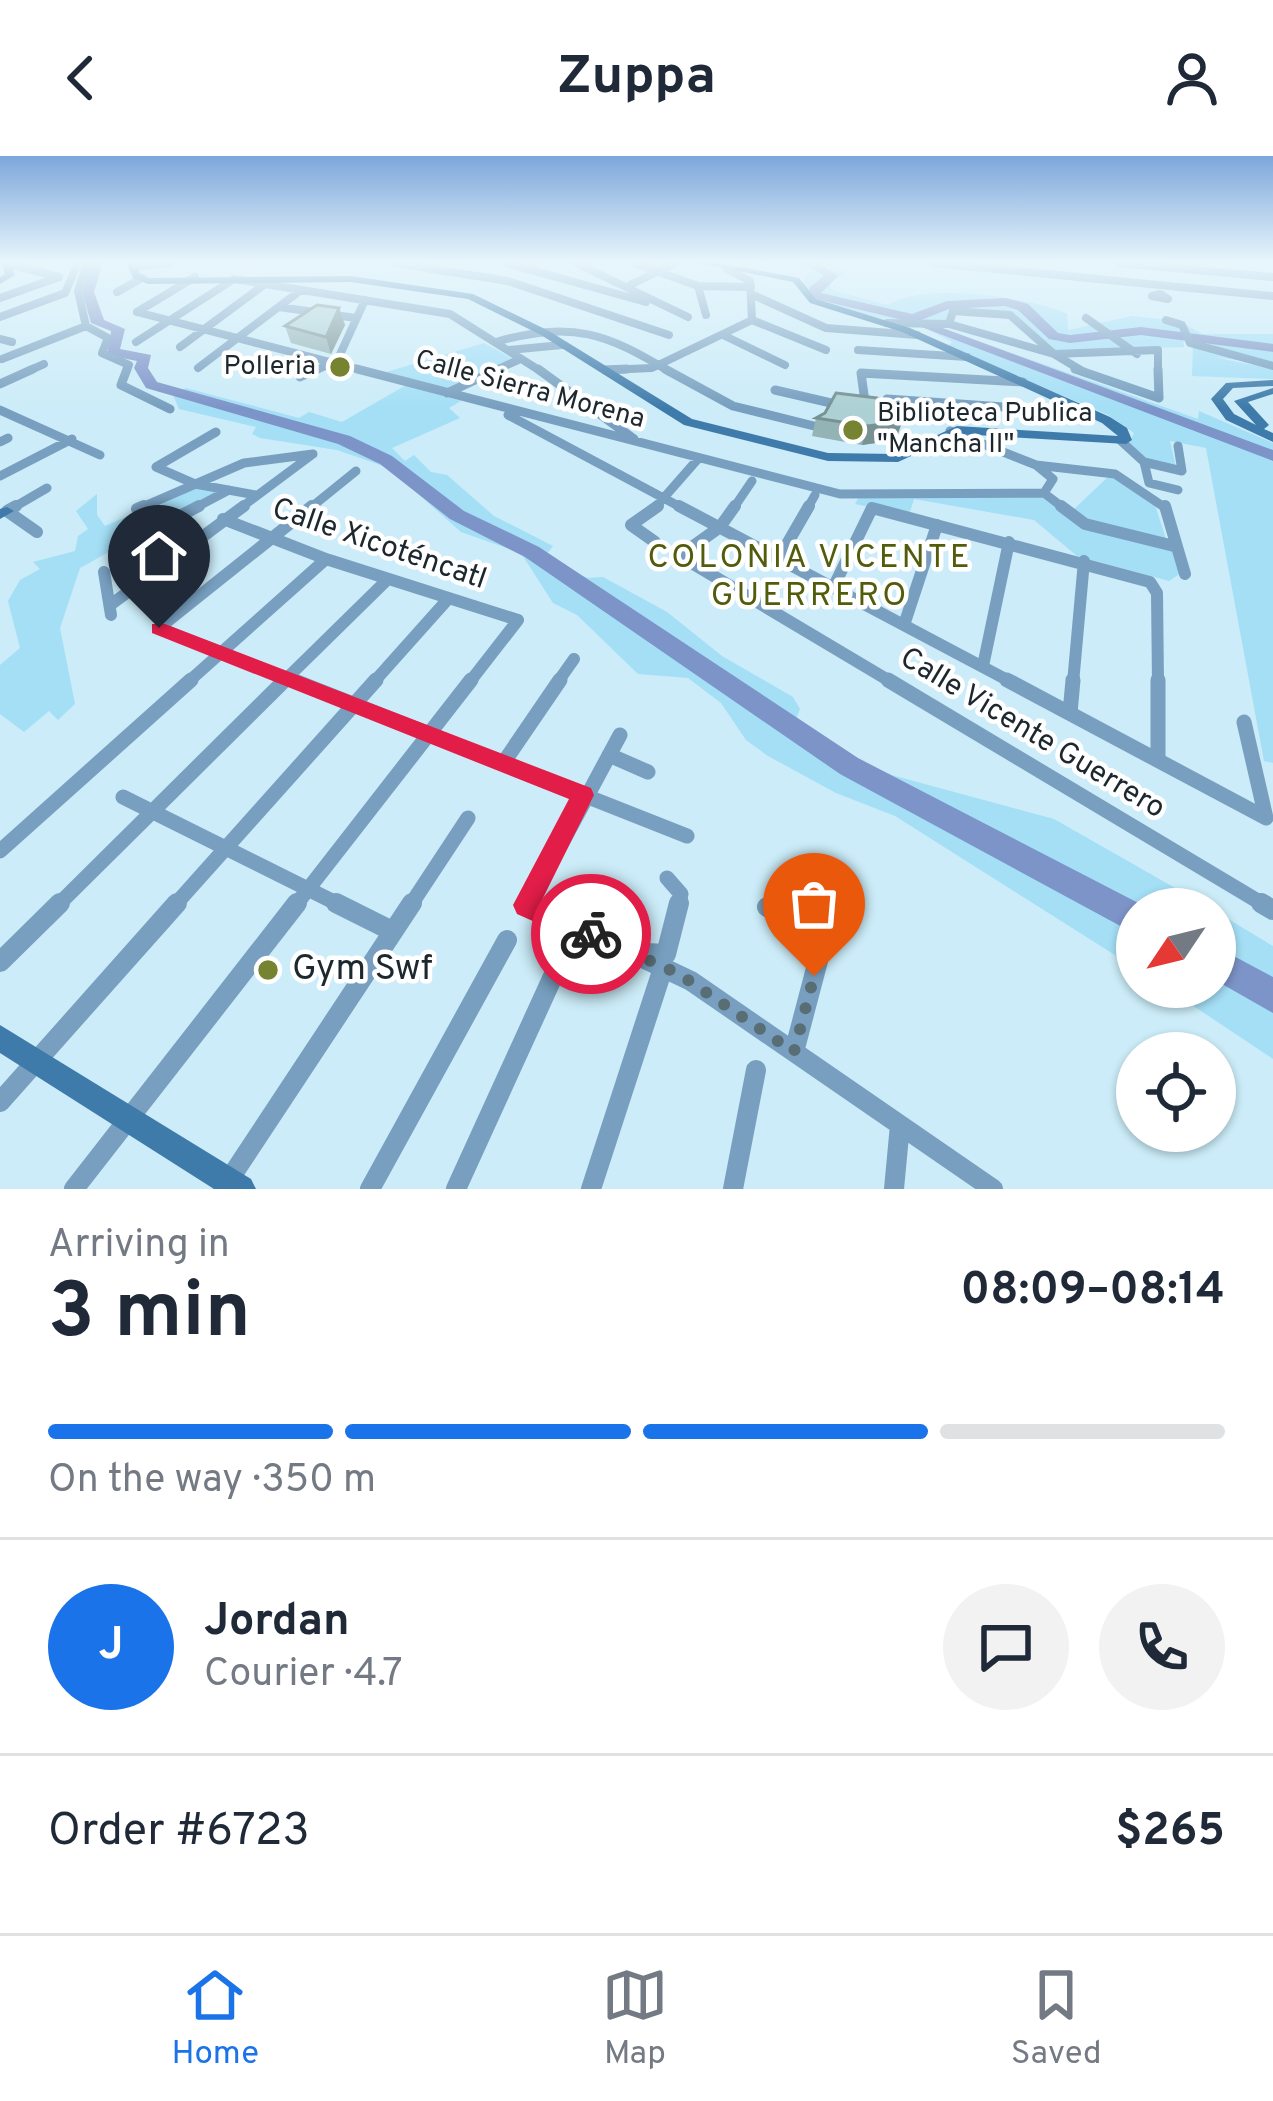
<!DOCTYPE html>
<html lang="en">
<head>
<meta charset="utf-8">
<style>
  body { margin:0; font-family:Overpass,sans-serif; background:#f2f2f3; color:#1f2937; height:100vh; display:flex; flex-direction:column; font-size:45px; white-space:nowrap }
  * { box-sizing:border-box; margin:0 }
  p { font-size:39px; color:#747a83 }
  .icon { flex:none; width:66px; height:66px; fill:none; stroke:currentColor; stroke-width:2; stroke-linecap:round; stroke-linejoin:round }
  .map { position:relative; height:1033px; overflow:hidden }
  .sheet { display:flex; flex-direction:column; background:#fff; flex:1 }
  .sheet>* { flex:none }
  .needle { width:78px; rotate:235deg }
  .fabs { position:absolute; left:1116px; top:732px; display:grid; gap:24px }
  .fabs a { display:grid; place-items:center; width:120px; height:120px; border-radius:50%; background:#fff; box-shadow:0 3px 9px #0004; font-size:60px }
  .pin { position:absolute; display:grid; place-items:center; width:102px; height:102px; color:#fff; margin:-123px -51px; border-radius:50% 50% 50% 0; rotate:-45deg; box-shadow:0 0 12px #0007 }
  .pin .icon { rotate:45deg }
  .courier { position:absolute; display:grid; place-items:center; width:120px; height:120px; margin:-60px; border:9px solid #e11d48; border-radius:50%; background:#fff; color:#222; box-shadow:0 3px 15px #0007 }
  .summary em { font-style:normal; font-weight:700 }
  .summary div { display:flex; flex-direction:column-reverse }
  .summary { display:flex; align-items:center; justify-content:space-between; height:204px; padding:0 48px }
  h1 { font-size:78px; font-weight:700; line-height:90px }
  .bar { display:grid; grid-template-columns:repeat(4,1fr); gap:18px 12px; align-content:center; height:144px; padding:0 48px }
  .bar i { height:15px; border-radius:9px; background:#e0e1e3 }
  .bar .on { background:#1a73e8 }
  .bar p { grid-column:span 4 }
  .line { display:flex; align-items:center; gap:30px; padding:0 48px; border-top:3px solid #e0e1e3 }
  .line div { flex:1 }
  .round { display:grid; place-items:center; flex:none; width:126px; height:126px; border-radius:63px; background:#f2f2f3 }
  header { display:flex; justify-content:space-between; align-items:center; height:156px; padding:0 48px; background:#fff; font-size:54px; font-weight:700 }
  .tabs { display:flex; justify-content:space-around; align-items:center; height:168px; border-top:3px solid #e0e1e3; background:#fff; font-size:33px; color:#747a83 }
  .tabs a { display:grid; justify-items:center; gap:6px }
  .tabs .on { color:#1a73e8 }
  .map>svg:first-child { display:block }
</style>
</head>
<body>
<header><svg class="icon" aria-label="back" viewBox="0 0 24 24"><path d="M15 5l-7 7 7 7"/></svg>Zuppa<svg class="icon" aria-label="person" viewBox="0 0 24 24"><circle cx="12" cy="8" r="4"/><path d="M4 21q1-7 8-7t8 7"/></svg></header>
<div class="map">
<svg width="1273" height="1033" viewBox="0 0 1273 1033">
  <rect width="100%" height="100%" fill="#cbecf8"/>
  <path fill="#a4dff6" d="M779,107L836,109L845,117L831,126V134L888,149C923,126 1026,140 1067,158L1068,174L1132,160L1179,165L1202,178H1273V208L1213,201L1273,213V223L1192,220L1193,187L1183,183L1184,191L1054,194L1012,157L951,155L946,166C910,165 821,164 803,127L811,114Z
    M938,171L1198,263L1199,255L1273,287V607L1264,605L1206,292L1170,285L1176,311L1147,303L1129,287L1134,277L1108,259L948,190L952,186L929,174Z
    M484,187L515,204L444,235L383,217Z
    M408,228L461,245L449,252L460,262L392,292L405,305L414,299L431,316L447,319L494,360L553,390L546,399L555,409L588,422L603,421L667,456L722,500L793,541L800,553L796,563L843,600L895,620L1054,663L1212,753H1137V813L895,660L836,637L768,600L746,584L721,547L688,522L638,518L577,459L553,447L521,397L461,376L389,312L337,294L260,282L252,278L256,271L179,253L173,239L186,232L299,262L309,256L342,266Z
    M1110,319L1155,349L1166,383L1087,367L1071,356Z
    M195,330L221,334L80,412L60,472L75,548L58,564L49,555L24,576L0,558V509L20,492L8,445L20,424L40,413L33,406L75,395L78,380L88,373L76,355L97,338V359L105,370Z
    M1043,339L1060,355L1171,392L1181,417L1169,425L1077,400L1034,364L914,343L909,359L855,348L859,341Z
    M1215,755L1273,790V903L1165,831H1215Z"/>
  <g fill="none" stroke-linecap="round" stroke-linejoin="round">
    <path fill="#7d94c8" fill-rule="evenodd" d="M91,107H103L94,136L104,164L125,173L120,193L151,199L148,212L157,226L350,280L392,300L464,355L539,391L858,602L1148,752L1137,753V779L840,618L525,401L450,363L380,308L338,288L146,232L134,212L137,205L107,199L111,175L91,167L82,136Z
      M804,107H819L838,120L821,137L912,158L947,145L1006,142L1028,148L1058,177L1070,179L1141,171L1273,188V196L1141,179L1070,187L1049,183L1018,154L1005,150L949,153L921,164L1273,294V305L903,164L811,142L809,132L824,120Z
      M1215,790L1273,821V857L1215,824Z"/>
    <path stroke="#789fbf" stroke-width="8" d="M87,107L78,135L86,170L108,182L102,197L129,209L126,216
      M395,107L508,125L669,179
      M506,107L646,146
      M576,107L688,161
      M634,107L698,130L751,131
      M933,107L1273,140
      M1118,107L1273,121
      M8,108L59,121
      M133,111L171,107
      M727,113L750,125L752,164
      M630,129L675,107
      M698,130L706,159
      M117,136L142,122
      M751,138L826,172L917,179
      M1160,138L1168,143L1152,140Z
      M0,142L59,121
      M279,151L356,162
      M137,156L369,216
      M137,156L195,121
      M0,161L65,137L78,107
      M1086,162L1137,198
      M752,164L826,194
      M1166,164L1182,169L1190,187L1273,210
      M887,167L949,168
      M949,168L1054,198
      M949,168L953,155L1010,159L1054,198
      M723,179L785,209
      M0,183L12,186
      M499,185C573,165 606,177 670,216
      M136,186L234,123L450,158L542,216
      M180,191L265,128
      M509,194L562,189
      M858,194L967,201
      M1054,198L1158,194V216
      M1054,198L1084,216
      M2,203L86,170
      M198,212L301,134
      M605,214L652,212L752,164
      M26,216L44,208
      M311,216L337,205L365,144
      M492,216L518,204"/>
    <path stroke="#789fbf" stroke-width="9" d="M127,213L121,229L170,253
      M357,213L840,338L1044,337L1065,353
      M538,213L634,283
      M665,213L733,250L814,270
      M1075,213L1159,242L1158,213
      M605,214L627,213
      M300,221L318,213
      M0,228L33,213
      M775,234L844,250
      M447,237L499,213
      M887,243L1091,257
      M866,253L861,217L1023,226
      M0,254L100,299
      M508,259L684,353
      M950,275L1036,309L1053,323L1044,337
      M1121,285L1144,306L1182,315L1178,290
      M0,286L8,282
      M1144,306L1149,327L1178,334
      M1036,309L1115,318L1167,353
      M156,311L195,328L256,339
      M156,311L216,276
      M0,320L72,283
      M11,353L47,332
      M138,353L244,307L313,298
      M193,353L229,334
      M239,353L313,298
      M309,353L356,315
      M654,353L697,304
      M733,353L752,325
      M807,353L815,339"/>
    <path stroke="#789fbf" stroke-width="12" d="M16,350L7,355L37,376
      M679,350L1013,527
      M735,350L720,371L685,396L690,406L893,527
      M1061,350L1085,368L1174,390
      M1165,350L1185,418
      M137,353L144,350
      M223,363L326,403L518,464L469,527
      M149,376L199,350
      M655,386L631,369L658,350
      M779,402L809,350
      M104,416L111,459
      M833,432L872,352L1150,426L1157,437L1158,527
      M113,447L244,350
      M904,469L937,369
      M983,510L1009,386
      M187,527L326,403
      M282,527L388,423
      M299,527L159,472L312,350
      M373,527L448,443
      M557,527L574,503
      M1073,527L1084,405"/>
    <path stroke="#789fbf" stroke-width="15" d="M292,524L687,680
      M888,524L1266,750
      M1007,524L1266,662
      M1158,524V604
      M1070,557L1073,524
      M1244,566L1266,662
      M609,599L648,616
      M504,606L560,524
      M123,641L342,750
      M0,695L191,524
      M667,722L681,738L678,750
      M57,750L285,524
      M174,750L376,524
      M295,750L471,524
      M410,750L468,662
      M528,750L620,579"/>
    <path stroke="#789fbf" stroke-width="20" d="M336,747L390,774
      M527,747L691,825L993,1033
      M1261,747L1273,754
      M767,751L824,782L794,896
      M644,802L646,797L666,798L679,747
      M0,806L60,747
      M0,946L177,747
      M74,1033L297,747
      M223,1033L412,747
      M370,1033L507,784
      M456,1033L576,770
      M591,1033L663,812
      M733,1033L756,914
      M894,1033L900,969"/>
    <path fill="#3f7baa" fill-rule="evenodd" d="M1,107H10L15,119L0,128V121L5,118Z
      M126,107H135L140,118L149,122L351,120L473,138L549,175L692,263L828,297L896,298L957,270L1118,280L1102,267L902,176L810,147L793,126L698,107H719L799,122L816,143L910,172L1110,261L1127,272L1132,284L1126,288L959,278L898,306L828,305L684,269L541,179L468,143L351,126L148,128L133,122Z
      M1273,224V230L1233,232L1223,243L1234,258L1256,269L1234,245L1273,232V238L1248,246L1269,269L1264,273L1273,277V286L1226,264L1211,243L1226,227Z
      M7,351L14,355L0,363V353Z
      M0,869L251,1023L256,1033H214L0,897Z"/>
  </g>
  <path fill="#94b3b5" d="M339,152L345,169L331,198L291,187L285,170Z
    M877,242L896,284L862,289L812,280L816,262Z"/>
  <path fill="#789294" d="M339,152L345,169L331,198L326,181Z
    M902,266L896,284L862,289L867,270Z"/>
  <path fill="#acd0d3" stroke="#789294" stroke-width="3" d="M317,149L339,152L326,181L285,170Z
    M836,237L877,242L891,250L902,266L867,270L816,262L825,257Z"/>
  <linearGradient id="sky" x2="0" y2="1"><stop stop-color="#7da7db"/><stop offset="0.42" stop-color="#e8f6fc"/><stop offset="1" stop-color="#e8f6fc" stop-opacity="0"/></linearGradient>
  <rect width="1273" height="252" fill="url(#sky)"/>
  <path fill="#e11d48" d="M152,468H165L591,632L594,639L542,744L601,769V787L591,791L517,758L513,749L569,643L152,477Z"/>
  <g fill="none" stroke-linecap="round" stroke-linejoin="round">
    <path stroke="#596d74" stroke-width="12" stroke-dasharray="0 21.6" d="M591,778L679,818L794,896L814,820"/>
  </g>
  <g fill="#768432" stroke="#fff" stroke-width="4.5">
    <circle cx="340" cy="211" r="12"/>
    <circle cx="853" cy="274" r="12"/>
    <circle cx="268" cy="814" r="12"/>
  </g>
  <g text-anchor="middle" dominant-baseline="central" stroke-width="9" stroke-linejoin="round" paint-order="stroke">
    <g font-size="27" fill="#1c282d" stroke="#fff" text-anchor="end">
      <text x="316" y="211">Polleria</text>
      <text x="877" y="258" text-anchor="start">Biblioteca Publica<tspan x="877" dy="31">"Mancha II"</tspan></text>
    </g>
    <g font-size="27" fill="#1c282d" stroke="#fff">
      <text transform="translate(530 234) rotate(15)">Calle Sierra Morena</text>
    </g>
    <g font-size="30" fill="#1c282d" stroke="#fff">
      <text transform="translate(379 389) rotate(19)">Calle Xicoténcatl</text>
      <text transform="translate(1032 578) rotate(31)">Calle Vicente Guerrero</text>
    </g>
    <g font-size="33" letter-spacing="3" fill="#525d0b" stroke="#fff">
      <text x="810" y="403">COLONIA VICENTE<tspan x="810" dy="38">GUERRERO</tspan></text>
    </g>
    <g font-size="36" fill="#1c282d" stroke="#fff" text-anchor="start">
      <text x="292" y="814">Gym Swf</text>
    </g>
  </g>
</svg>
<div class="fabs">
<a><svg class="needle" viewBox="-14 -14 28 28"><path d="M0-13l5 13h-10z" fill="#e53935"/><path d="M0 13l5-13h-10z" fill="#747a83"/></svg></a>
<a><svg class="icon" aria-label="locate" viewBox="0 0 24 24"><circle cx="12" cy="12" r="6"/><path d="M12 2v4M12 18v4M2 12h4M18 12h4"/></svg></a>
</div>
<div class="pin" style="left:814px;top:820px;background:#ea580c"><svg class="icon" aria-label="bag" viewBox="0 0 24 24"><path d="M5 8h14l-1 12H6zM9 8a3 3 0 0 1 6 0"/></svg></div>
<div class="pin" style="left:159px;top:472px;background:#1f2937"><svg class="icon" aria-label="home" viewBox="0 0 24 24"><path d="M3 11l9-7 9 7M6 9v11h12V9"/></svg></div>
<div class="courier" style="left:591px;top:778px"><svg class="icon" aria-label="bike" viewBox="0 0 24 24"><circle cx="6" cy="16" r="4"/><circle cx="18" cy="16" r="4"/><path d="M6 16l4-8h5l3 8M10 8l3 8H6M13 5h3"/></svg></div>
</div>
<section class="sheet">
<div class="summary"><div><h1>3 min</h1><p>Arriving in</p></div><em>08:09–08:14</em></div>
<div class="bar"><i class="on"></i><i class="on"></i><i class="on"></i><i></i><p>On the way · 350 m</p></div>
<div class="line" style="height:216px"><b class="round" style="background:#1a73e8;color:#fff">J</b><div><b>Jordan</b><p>Courier · 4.7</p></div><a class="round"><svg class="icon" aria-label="chat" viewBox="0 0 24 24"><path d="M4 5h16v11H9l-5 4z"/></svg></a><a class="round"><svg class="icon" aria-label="phone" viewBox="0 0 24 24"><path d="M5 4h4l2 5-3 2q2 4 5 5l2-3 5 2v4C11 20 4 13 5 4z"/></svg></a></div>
<div class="line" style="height:156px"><div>Order #6723</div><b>$265</b></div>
</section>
<nav class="tabs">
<a class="on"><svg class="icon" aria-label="home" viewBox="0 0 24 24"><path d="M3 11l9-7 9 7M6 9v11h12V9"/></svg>Home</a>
<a><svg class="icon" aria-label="map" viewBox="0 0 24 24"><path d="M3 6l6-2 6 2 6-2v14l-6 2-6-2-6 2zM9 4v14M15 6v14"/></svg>Map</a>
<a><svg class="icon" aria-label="saved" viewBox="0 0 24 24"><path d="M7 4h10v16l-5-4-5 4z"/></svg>Saved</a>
</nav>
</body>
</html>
